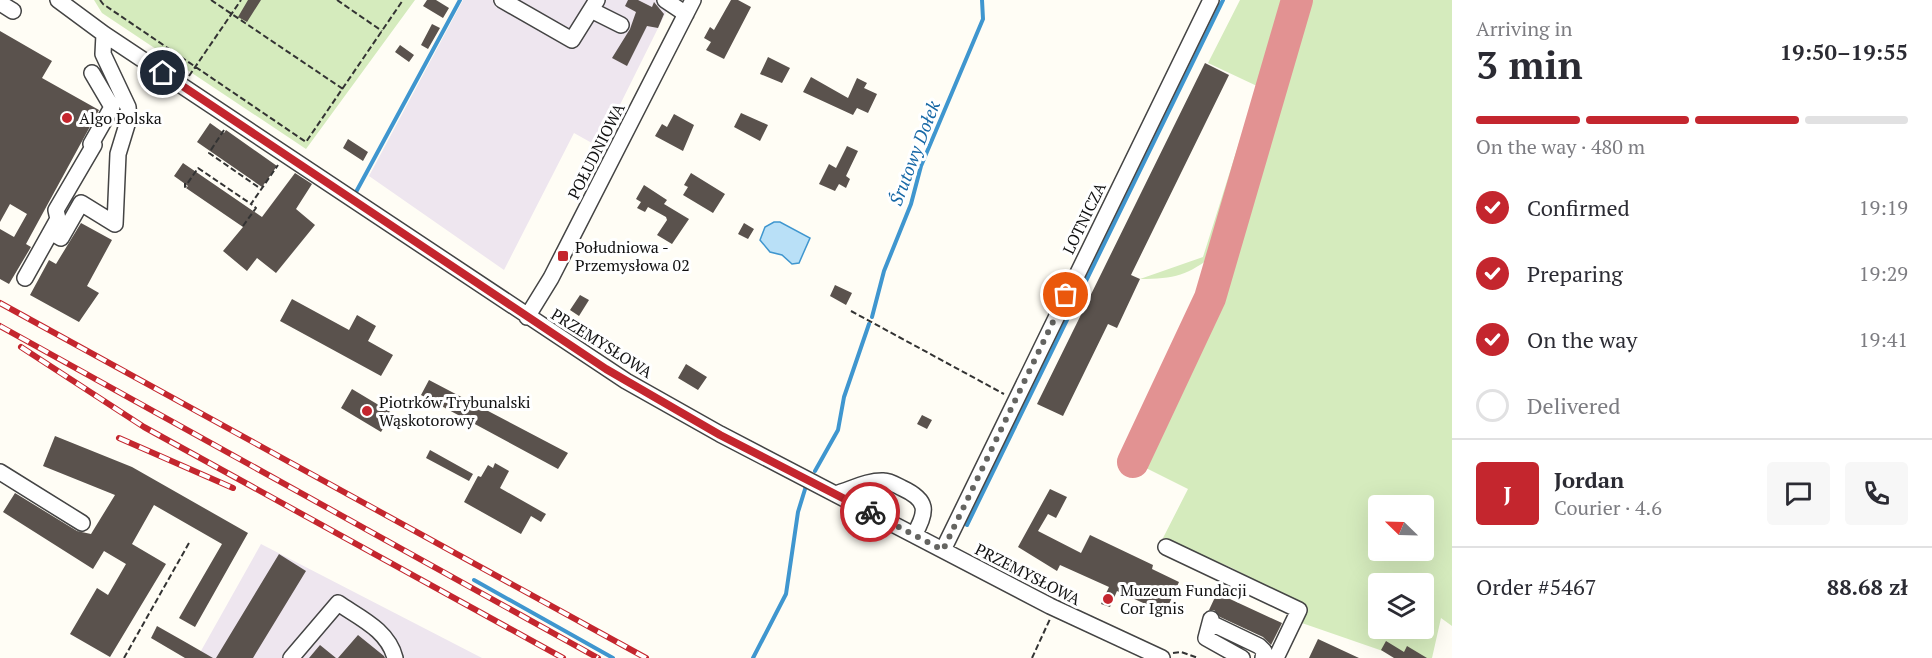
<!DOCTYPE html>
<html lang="en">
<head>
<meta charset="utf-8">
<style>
  body { margin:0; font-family:"PT Serif",serif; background:#f7f7f7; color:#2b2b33; height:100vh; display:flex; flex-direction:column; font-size:22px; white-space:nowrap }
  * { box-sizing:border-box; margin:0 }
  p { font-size:20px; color:#7c7c81 }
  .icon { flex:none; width:33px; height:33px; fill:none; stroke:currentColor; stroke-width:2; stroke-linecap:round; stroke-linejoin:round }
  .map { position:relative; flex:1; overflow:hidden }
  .panel { display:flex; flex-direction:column; background:#fff; width:480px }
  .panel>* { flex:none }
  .needle { width:39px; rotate:293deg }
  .buttons { position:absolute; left:1368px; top:495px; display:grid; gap:12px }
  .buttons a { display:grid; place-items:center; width:66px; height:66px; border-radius:6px; background:#fff; box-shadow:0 6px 24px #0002; font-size:30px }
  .pin { position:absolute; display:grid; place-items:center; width:51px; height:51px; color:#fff; margin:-26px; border:3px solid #fff; border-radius:50%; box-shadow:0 2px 6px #0007 }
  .courier { position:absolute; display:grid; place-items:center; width:60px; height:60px; margin:-30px; border:4px solid #c4262e; border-radius:50%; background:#fff; color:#222; box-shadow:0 2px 8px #0007 }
  .summary em { font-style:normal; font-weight:700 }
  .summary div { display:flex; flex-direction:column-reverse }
  .summary { display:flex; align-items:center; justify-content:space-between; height:102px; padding:0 24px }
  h1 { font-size:39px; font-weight:700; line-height:45px }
  .bar { display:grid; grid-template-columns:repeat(4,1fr); gap:9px 6px; align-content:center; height:72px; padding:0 24px }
  .bar i { height:8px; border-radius:4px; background:#e1e1e2 }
  .bar .active { background:#c4262e }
  .bar p { grid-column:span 4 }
  .line { display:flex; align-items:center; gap:15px; padding:0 24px; border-top:2px solid #e1e1e2 }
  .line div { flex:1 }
  .round { display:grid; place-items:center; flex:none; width:63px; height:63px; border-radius:6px; background:#f7f7f7 }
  ol { padding:0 24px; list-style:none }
  li { display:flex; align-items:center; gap:18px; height:66px }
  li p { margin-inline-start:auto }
  li .icon { padding:6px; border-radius:50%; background:#c4262e; color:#fff; stroke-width:4 }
  li:last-child { color:#7c7c81 }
  li i { width:33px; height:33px; border:3px solid #e1e1e2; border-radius:50% }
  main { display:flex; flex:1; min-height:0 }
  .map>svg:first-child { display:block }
</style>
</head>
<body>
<main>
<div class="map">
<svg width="1452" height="658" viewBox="0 0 1452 658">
  <rect width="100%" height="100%" fill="#fffdf5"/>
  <path fill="#eee6ef" d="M463,0H672L599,147L574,133L504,270L369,176Z
    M261,544L482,658H197Z"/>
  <path fill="#d5ebbd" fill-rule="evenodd" d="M94,0H415L306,149L102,13Z
    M1240,0H1285L1216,253C1189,275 1175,279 1140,279L1203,257L1257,86L1208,63Z
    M1303,0H1452V626L1441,618L1432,658H1403L1299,622L1306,607L1232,568L1163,538L1188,489L1138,464L1216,301ZM1378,506H1424V550H1378ZM1378,584H1424V628H1378Z"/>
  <path fill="#b9e0f7" stroke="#3f96cf" stroke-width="1.5" d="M774,222H780L810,238L799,263L792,264L782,255L770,252L760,240L765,227Z"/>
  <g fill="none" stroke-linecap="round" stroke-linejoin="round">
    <path stroke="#3f96cf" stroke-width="4" d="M356,192L460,0
      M872,317L884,271L911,204L921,166L983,19L982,0
      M815,471L838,430L844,397L869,324
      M967,525L1223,0
      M474,580L613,658
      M753,658L786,594L798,512L806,486"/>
    <path stroke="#e29292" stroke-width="32" d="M1133,462L1210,298L1297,0"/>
  </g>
  <path fill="#5a524d" d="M248,0H261L247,22L238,17Z
    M427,0H436L449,8L443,18L423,6Z
    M628,0H638L652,7L654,2L664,14L658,28L647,26L627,66L612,58L630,29L636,12L625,6Z
    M731,0H738L751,7L724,59L706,50L711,42L704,38L710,27L714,30Z
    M432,24L440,28L428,49L421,45Z
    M0,31L52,61L42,78L99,110L26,244L31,247L9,284L0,279V229L14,237L27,214L10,204L0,222Z
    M400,45L414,55L409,62L395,52Z
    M768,57L790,68L782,83L760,74Z
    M1205,63L1229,75L1131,275L1140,279L1117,328L1108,324L1063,416L1037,404Z
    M811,77L848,98L857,78L867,83L864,88L877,94L868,113L857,108L853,115L803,92Z
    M741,113L768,125L760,141L734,127Z
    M674,114L694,125L683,151L655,136L662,124L667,127Z
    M210,123L224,133L226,130L277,166L262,187L197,142Z
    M348,139L368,152L363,161L343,148Z
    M847,146L858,151L846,176L850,179L846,188L839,184L835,191L819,184L829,164L836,168Z
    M183,163L262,217L295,173L312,184L296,209L315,225L276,273L257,258L247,271L223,251L243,227L186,188L188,186L174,176Z
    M691,173L725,194L713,213L683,195L688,187L684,185Z
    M644,185L667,200L664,204L689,219L672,244L657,235L667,220L666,217L648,207L645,212L637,208L641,202L636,199Z
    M81,223L112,240L87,286L99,293L79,322L30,295L49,260L56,264Z
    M744,223L754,229L748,239L738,234Z
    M835,285L852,293L846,305L830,296Z
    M580,295L589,300L579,316L570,310Z
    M292,299L349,330L357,315L376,326L368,341L393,355L381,376L280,321Z
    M686,364L707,377L698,390L678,378Z
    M429,380L568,453L558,469L421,395Z
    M352,389L392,413L381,432L341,408Z
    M922,415L932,420L927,429L917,424Z
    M55,436L132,467L248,533L195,627L179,618L222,544L154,505L132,544L166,564L110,657L70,634L97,588L108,595L126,564L104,551L93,569L3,512L15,493L77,531L91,534L115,495L43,466Z
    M430,450L473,474L469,481L426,458Z
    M495,463L509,471L500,488L546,514L541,522L531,516L521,534L464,502L478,476L481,477L488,465L493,468Z
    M1050,489L1067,497L1056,518L1048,514L1038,531L1081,553L1090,535L1153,565L1152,569L1179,582L1165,613L1117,591L1110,607L1101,604L1109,587L1060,565L1057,571L1018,547Z
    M279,554L306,571L253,658H216Z
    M1217,593L1282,623L1271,645L1263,637L1220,617L1214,610H1209Z
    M157,626L187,643L213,658H185L151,638Z
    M358,635L384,656L385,658H338Z
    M1318,639L1359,658H1309Z
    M1386,641L1404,652L1407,646L1427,658H1394L1381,650Z
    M320,645L336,658H309Z"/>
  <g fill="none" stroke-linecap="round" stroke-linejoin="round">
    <defs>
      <path id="minor" d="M58,0L104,34L626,381L720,434L1050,606L1162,658
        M502,0L572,40L597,0
        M665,0L686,14
        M0,3L13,11
        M591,10L621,25
        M51,232L61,238L81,203L115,224L118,154L129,118L128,107L103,54L104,34
        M25,278L58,219L56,210L94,145L91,144L112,107L92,73
        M527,317L551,278L693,0
        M0,472L82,523
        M835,494C850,490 868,480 884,481C890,481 896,485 902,488C928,500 928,511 914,535
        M1166,547L1299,610L1276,658
        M943,550L1211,0
        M1211,619L1206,638L1242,658
        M1213,624L1259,646L1264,651L1263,658
        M291,658L338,603C360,618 388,630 395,658"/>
    </defs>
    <use href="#minor" stroke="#444" stroke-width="18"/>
    <path stroke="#333" stroke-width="2" stroke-dasharray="6 3" stroke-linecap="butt" d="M100,0L103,4L306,142L403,0
      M211,0L343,89
      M337,0L382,31
      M189,76L241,0
      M224,130L209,153L261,189
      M185,183V187L198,168L251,204
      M243,226L256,208L251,204L278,165
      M851,311L1004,394
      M1173,653L1181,652L1198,658
      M124,658L189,543
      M1032,658L1050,619"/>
    <use href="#minor" stroke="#fff" stroke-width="15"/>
    <defs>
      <path id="rail" d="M0,303L646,658
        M0,326L598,658
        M21,347L144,427L563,658
        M119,438L233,488"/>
    </defs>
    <use href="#rail" stroke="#c4262e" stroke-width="6"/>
    <use href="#rail" stroke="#fff" stroke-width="4" stroke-dasharray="11" stroke-linecap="butt"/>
  </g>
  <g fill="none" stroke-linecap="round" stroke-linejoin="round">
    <path stroke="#646461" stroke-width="6" stroke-dasharray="0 10.8" d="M870,512L943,550L1066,295"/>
    <path stroke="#c4262e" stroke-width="8" d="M163,73L606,369L720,435L870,512"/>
  </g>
  <g fill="#c4262e" stroke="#fff" stroke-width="2">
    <circle cx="67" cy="118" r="6"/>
    <rect x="557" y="250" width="12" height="12" rx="3"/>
    <circle cx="367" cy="411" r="6"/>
    <circle cx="1108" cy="599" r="6"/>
  </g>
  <g text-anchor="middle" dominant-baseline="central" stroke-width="6" stroke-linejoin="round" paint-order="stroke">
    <g font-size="16" fill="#111" stroke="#fff" text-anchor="start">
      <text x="79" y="118">Algo Polska</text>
      <text x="575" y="247">Południowa -<tspan x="575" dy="18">Przemysłowa 02</tspan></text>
      <text x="379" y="402">Piotrków Trybunalski<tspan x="379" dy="18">Wąskotorowy</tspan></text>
      <text x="1120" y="590">Muzeum Fundacji<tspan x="1120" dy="18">Cor Ignis</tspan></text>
    </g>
    <g font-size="16" fill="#111" stroke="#fff">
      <text transform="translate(596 151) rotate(-63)">POŁUDNIOWA</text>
      <text transform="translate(1084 218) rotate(-64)">LOTNICZA</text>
      <text transform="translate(602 343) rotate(32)">PRZEMYSŁOWA</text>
      <text transform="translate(1028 574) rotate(27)">PRZEMYSŁOWA</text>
    </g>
    <g font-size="18" font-style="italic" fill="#1768a6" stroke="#fff">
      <text transform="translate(914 153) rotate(-69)">Śrutowy Dołek</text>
    </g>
  </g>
</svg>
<div class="buttons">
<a><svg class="needle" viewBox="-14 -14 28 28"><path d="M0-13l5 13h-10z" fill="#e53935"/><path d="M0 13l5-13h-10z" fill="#7c7c81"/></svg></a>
<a><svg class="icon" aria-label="layers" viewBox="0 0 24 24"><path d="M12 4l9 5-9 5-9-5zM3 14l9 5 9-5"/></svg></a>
</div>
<div class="pin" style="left:1066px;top:295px;background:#ea580c"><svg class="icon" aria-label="bag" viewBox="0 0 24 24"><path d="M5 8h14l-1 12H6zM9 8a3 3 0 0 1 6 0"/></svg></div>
<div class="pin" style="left:163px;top:73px;background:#1f2937"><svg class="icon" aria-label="home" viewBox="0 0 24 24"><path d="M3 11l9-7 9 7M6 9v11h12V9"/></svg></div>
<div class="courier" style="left:870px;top:512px"><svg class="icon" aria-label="bike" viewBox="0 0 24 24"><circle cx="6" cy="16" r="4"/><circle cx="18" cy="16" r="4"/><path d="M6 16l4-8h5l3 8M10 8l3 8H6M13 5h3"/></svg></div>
</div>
<section class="panel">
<div class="summary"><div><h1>3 min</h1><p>Arriving in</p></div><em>19:50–19:55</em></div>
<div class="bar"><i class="active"></i><i class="active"></i><i class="active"></i><i></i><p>On the way · 480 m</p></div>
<ol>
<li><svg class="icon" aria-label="check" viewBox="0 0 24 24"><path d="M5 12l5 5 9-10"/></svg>Confirmed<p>19:19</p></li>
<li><svg class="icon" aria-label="check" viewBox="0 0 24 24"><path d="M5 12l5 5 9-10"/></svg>Preparing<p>19:29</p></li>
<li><svg class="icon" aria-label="check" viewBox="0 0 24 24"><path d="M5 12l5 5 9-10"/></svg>On the way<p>19:41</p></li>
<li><i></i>Delivered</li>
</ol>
<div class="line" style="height:108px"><b class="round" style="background:#c4262e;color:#fff">J</b><div><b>Jordan</b><p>Courier · 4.6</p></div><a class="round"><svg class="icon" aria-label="chat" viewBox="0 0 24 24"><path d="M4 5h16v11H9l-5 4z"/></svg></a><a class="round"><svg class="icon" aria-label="phone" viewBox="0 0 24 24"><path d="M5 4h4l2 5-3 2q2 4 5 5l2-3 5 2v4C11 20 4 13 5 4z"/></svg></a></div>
<div class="line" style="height:78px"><div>Order #5467</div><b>88.68 zł</b></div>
</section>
</main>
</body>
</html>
